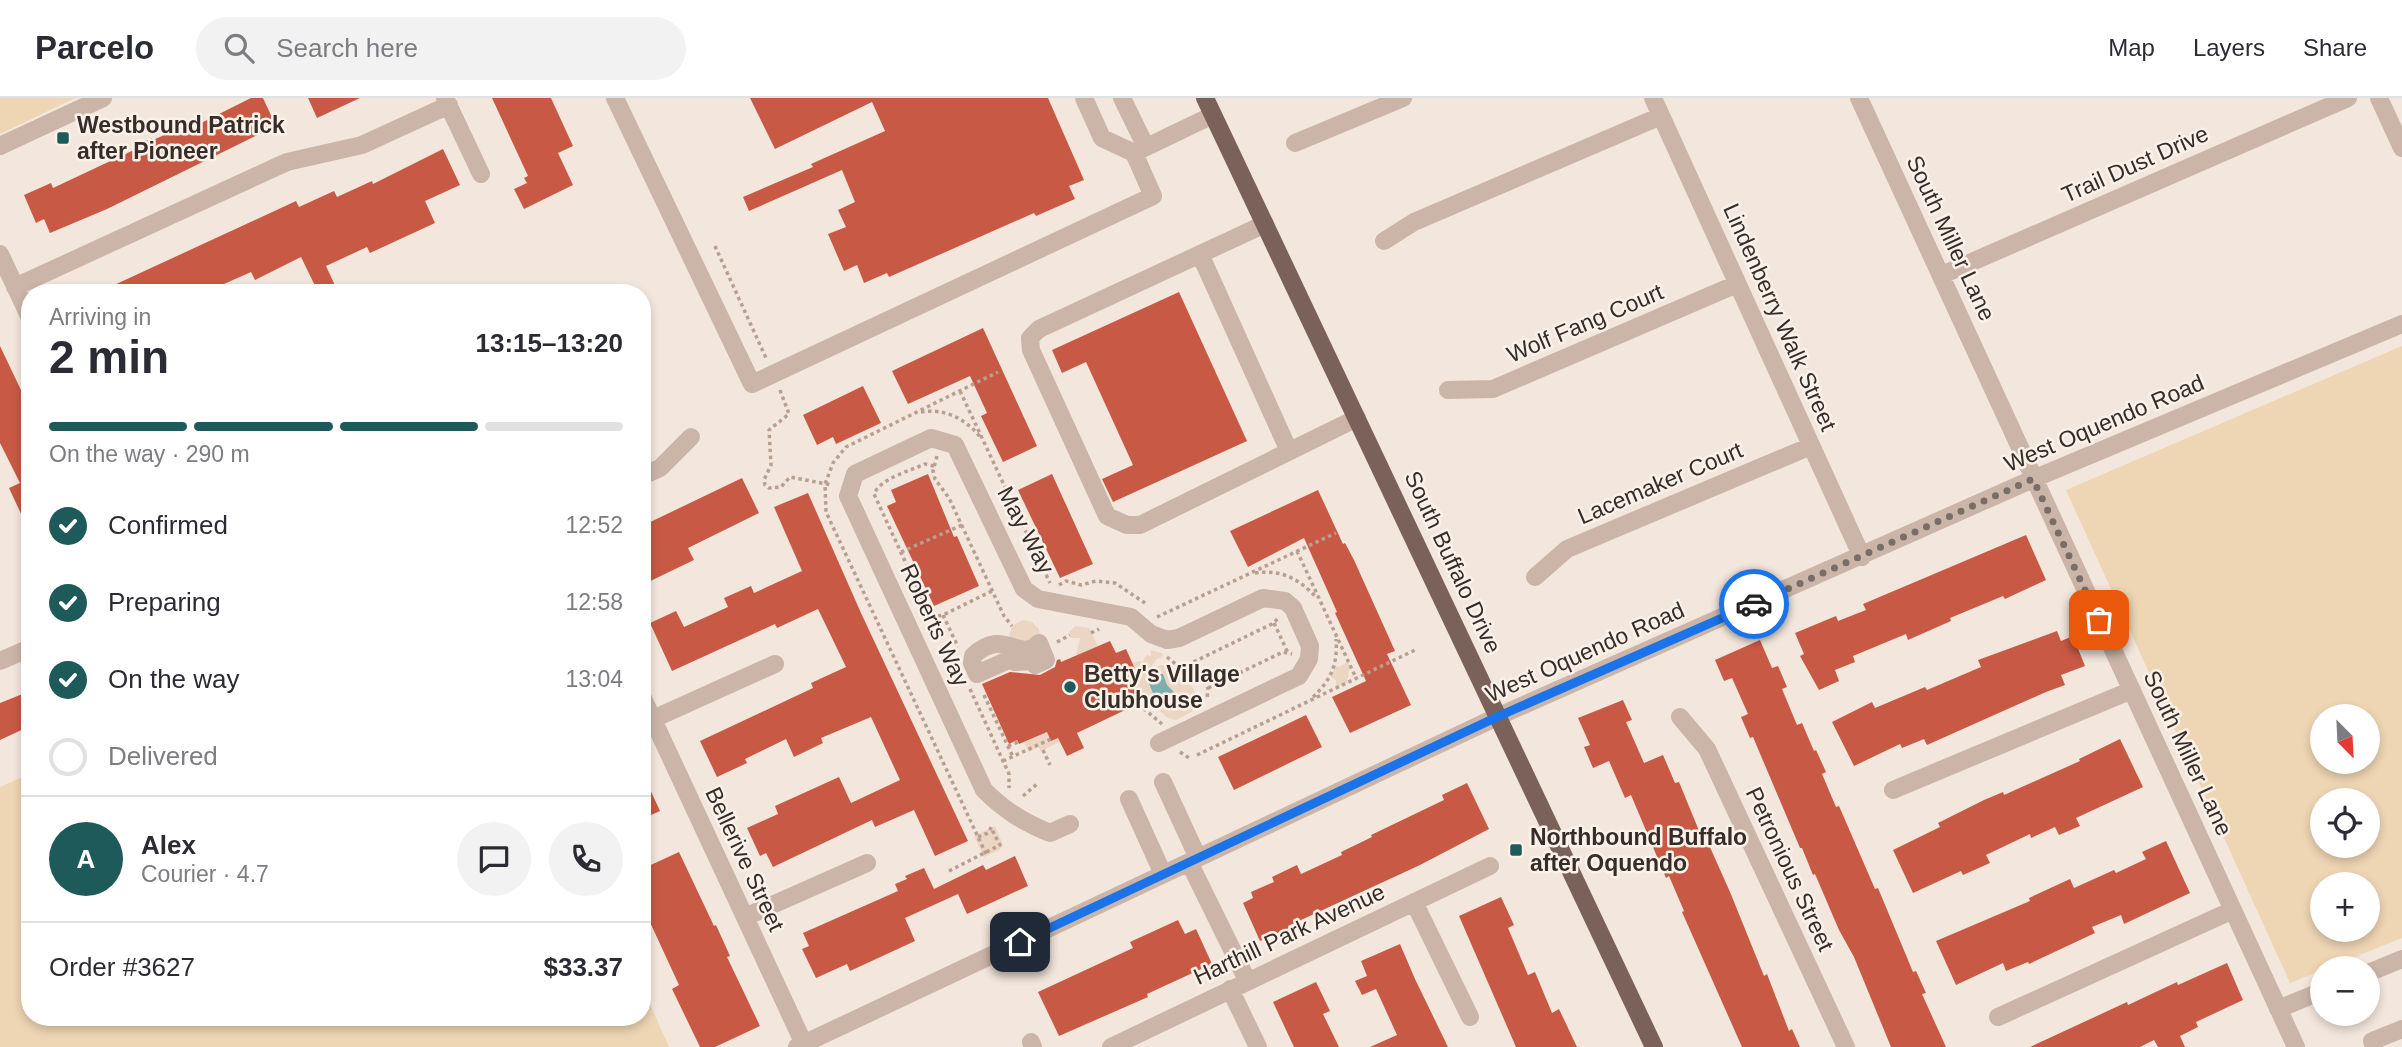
<!DOCTYPE html>
<html lang="en">
<head>
<meta charset="utf-8">
<style>
  body { margin:0; font-family:Arial,sans-serif; background:#f2f2f3; color:#2b2b33; height:100vh; display:flex; flex-direction:column; font-size:26px; white-space:nowrap }
  * { box-sizing:border-box; margin:0 }
  p { font-size:23px; color:#7c7c81 }
  .icon { flex:none; width:38px; height:38px; fill:none; stroke:currentColor; stroke-width:2; stroke-linecap:round; stroke-linejoin:round }
  .map { position:relative; flex:1; overflow:hidden }
  .panel { position:absolute; left:21px; top:186px; width:630px; height:742px; display:flex; flex-direction:column; background:#fff; border-radius:28px; box-shadow:0 4px 10px #0003 }
  .panel>* { flex:none }
  .needle { width:46px; rotate:156deg }
  .fabs { position:absolute; left:2310px; top:606px; display:grid; gap:14px }
  .fabs a { display:grid; place-items:center; width:70px; height:70px; border-radius:50%; background:#fff; box-shadow:0 4px 10px #0003; font-size:35px }
  .pin { position:absolute; display:grid; place-items:center; width:60px; height:60px; color:#fff; margin:-30px; border-radius:14px; box-shadow:0 4px 10px #0006 }
  .courier { position:absolute; display:grid; place-items:center; width:70px; height:70px; margin:-35px; border:5px solid #1a73e8; border-radius:50%; background:#fff; color:#222; box-shadow:0 2px 9px #0007 }
  .summary em { font-style:normal; font-weight:800 }
  .summary div { display:flex; flex-direction:column-reverse }
  .summary { display:flex; align-items:center; justify-content:space-between; height:119px; padding:0 28px }
  h1 { font-size:46px; font-weight:800; line-height:52px }
  .bar { display:grid; grid-template-columns:repeat(4,1fr); gap:10px 7px; align-content:center; height:84px; padding:0 28px }
  .bar i { height:9px; border-radius:5px; background:#e1e1e2 }
  .bar .on { background:#1d5a59 }
  .bar p { grid-column:span 4 }
  .line { display:flex; align-items:center; gap:18px; padding:0 28px; border-top:2px solid #e1e1e2 }
  .line div { flex:1 }
  .round { display:grid; place-items:center; flex:none; width:74px; height:74px; border-radius:37px; background:#f2f2f3 }
  ol { padding:0 28px; list-style:none }
  li { display:flex; align-items:center; gap:21px; height:77px }
  li p { margin-inline-start:auto }
  li .icon { padding:7px; border-radius:50%; background:#1d5a59; color:#fff; stroke-width:4 }
  li:last-child { color:#7c7c81 }
  li i { width:38px; height:38px; border:4px solid #e1e1e2; border-radius:50% }
  header { display:flex; align-items:center; gap:42px; box-sizing:border-box; height:98px; padding:0 35px; background:#fff; border-bottom:2px solid #e1e1e2 }
  header strong { font-size:33px }
  nav { display:flex; gap:38px; margin-inline-start:auto; font-size:24px }
  .search { width:490px; height:63px; background:#f2f2f3; display:flex; align-items:center; gap:18px; box-sizing:border-box; padding:0 24px; border-radius:38px; color:#7c7c81; font-size:26px }
  .map>svg:first-child { display:block }
</style>
</head>
<body>
<header>
<strong>Parcelo</strong>
<div class="search"><svg class="icon" aria-label="search" viewBox="0 0 24 24"><circle cx="10" cy="10" r="6"/><path d="M15 15l6 6"/></svg>Search here</div>
<nav><a>Map</a><a>Layers</a><a>Share</a></nav>
</header>
<div class="map">
<svg width="2402" height="949" viewBox="0 0 2402 949">
  <rect width="100%" height="100%" fill="#f3e6dc"/>
  <path fill="#eed5b3" fill-rule="evenodd" d="M0,0H75L0,36Z
    M2402,248V840L2327,870H2322V872L2290,885L2066,392ZM2322,618H2368V663H2322ZM2322,702H2368V747H2322ZM2322,786H2368V831H2322Z
    M30,676V919H642V888L669,949H0V689Z"/>
  <path fill="#ebd6c3" d="M1023,522L1032,524L1039,531L1040,540L1033,551L1009,540L1012,528Z
    M1075,528L1089,530L1098,548L1076,558L1080,540H1072L1069,534Z
    M1151,552L1162,555L1163,558L1156,562L1148,573L1161,567L1169,568L1175,574L1180,569L1188,576L1183,581L1193,590L1196,597L1193,613L1176,622L1172,621L1166,619L1145,598L1138,596L1129,576L1136,572L1133,565L1139,563L1142,564L1147,557L1151,558Z
    M1348,563L1350,568L1347,585L1336,590V582L1331,579L1335,568L1340,569Z
    M1047,634L1058,640L1060,644L1041,653L1038,649L1029,654L1024,644Z
    M995,728L1003,747L999,752L984,759L974,738Z"/>
  <path fill="#7bb0ae" d="M1158,576H1163L1167,587L1176,596L1174,605L1167,609L1154,598L1148,583Z"/>
  <path fill="#c85a45" d="M251,0H263L276,28L107,111L50,135L44,121L36,125L24,97L51,85L53,90L136,51L135,48L152,40L153,42L189,26L191,30Z
    M308,0H360L317,20Z
    M492,0H551L573,48L558,55L573,87L524,111L514,91L527,85L524,80L528,78Z
    M750,0H1048L1084,82L1069,88L1075,101L1036,118L1034,115L889,179L887,175L864,185L857,167L844,173L828,136L846,129L838,112L855,104L842,72L749,113L743,99L813,69L811,66L885,33L872,4L775,51Z
    M443,51L460,87L425,103L435,125L370,155L367,149L326,168L338,194H318L301,159L255,182L251,174L206,194H99L296,103L299,109L334,93L337,99L372,83L373,86Z
    M1179,194L1247,343L1113,404L1102,381L1133,367L1086,264L1062,275L1052,252Z
    M983,230L1037,348L1003,364L981,318L987,315L970,278L908,306L892,273Z
    M0,248L30,311V435L9,390L20,385L0,345Z
    M863,288L881,325L836,346L833,339L817,347L803,317Z
    M928,376L954,439L957,438L979,488L934,508L887,408L896,404L891,392Z
    M1052,376L1093,466L1060,480L1018,392Z
    M742,380L759,415L688,450L694,462L642,487V428Z
    M1318,392L1343,446L1345,445L1354,462L1395,553L1387,556L1411,607L1350,635L1332,599L1366,583L1335,515L1337,514L1304,440L1248,469L1230,433Z
    M808,395L861,515L968,743L935,758L914,712L875,729L872,722L773,769L766,755L760,758L747,730L778,716L775,708L839,679L851,705L900,682L871,619L821,640L823,645L794,659L786,641L745,661L747,665L717,679L700,643L813,590L811,585L846,569L818,511L777,530L775,526L672,573L650,525L676,513L684,529L728,509L724,500L751,488L754,495L802,473L774,409Z
    M2026,437L2046,482L2005,501L2003,498L1950,520L1951,523L1908,542L1906,536L1853,558L1855,564L1835,572L1839,583L1819,592L1800,558L1804,556L1795,535L1836,518L1838,523L1866,512L1863,506Z
    M2057,533L2061,543L2073,538L2085,568L2061,577L2065,587L2046,594L1927,647L1924,641L1902,650L1900,646L1854,668L1832,624L1872,604L1875,610L1925,589L1927,592L1981,569L1978,562Z
    M1760,542L1772,570L1778,568L1787,589L1782,591L1797,627L1802,625L1814,653L1816,652L1826,674L1822,676L1836,709L1839,708L1875,791L1878,790L1913,874L1916,873L1926,895L1922,896L1946,949H1891L1854,859L1839,832L1815,776L1813,777L1802,750H1800L1753,639L1750,640L1741,619L1748,616L1732,580L1724,583L1715,562Z
    M1110,543L1116,555L1126,551L1136,573L1130,576L1144,603L1077,635L1084,650L1067,658L1058,640L1051,643L1047,634L1019,646L1017,642L1009,646L982,586L1010,574L1040,577L1055,569L1057,562L1060,561L1061,564Z
    M30,593V628L0,642V605Z
    M1623,602L1632,622L1626,624L1644,665L1663,657L1675,685L1679,684L1702,740L1705,738L1730,794L1764,878L1767,876L1789,933L1792,931L1800,949H1742L1682,814L1684,813L1669,778L1666,780L1631,697L1625,700L1609,663L1593,670L1584,649L1590,647L1578,620Z
    M1306,617L1322,649L1234,692L1218,659Z
    M2120,641L2143,689L2076,720L2080,728L2059,737L2055,729L2031,740L2030,736L1986,757L1990,765L1963,777L1961,773L1913,795L1893,752L1940,729L1938,725L1984,702L2003,694L2004,697L2080,663L2079,661Z
    M642,674L660,713L642,721Z
    M1467,685L1489,731L1420,767L1288,828L1289,830L1260,843L1243,805L1253,800L1251,794L1274,784L1272,779L1297,767L1301,776L1342,757L1341,754L1372,739L1371,737L1444,702L1442,697Z
    M2166,743L2190,795L2124,826L2121,817L2092,829L2095,835L2029,866L2028,864L2006,873L2003,865L1956,887L1936,843L2030,803L2029,800L2070,781L2074,790L2114,772L2116,775L2146,761L2142,754Z
    M679,754L714,828L716,827L730,858L727,859L760,928L715,949H700L672,891L679,887L642,807V771Z
    M1015,758L1028,788L967,816L958,796L905,820L915,843L850,873L847,866L816,880L802,851L809,848L803,835L898,793L895,786L907,781L905,778L924,770L934,791L983,767L986,772Z
    M1501,799L1514,827L1508,830L1528,877L1535,874L1552,915L1559,911L1577,949H1516L1459,818Z
    M1178,822L1185,836L1196,831L1212,866L1147,896L1148,899L1059,938L1038,894L1133,850L1130,844Z
    M1400,846L1415,881L1448,949H1370L1397,937L1376,891L1362,897L1355,883L1367,878L1361,863Z
    M2227,865L2243,902L2196,924L2198,929L2180,938L2185,949H2158L2154,942L2140,949H2030L2127,904L2128,907L2177,884L2178,887Z
    M1316,884L1330,913L1323,916L1339,949H1294L1273,904Z"/>
  <g fill="none" stroke-linecap="round" stroke-linejoin="round">
    <path stroke="#b79f92" stroke-width="3.5" stroke-dasharray="3.5 3.5" stroke-linecap="butt" d="M715,148L766,260
      M780,292L789,316L769,332L771,367L764,382L765,387L769,390L781,389L790,379L832,387
      M960,293L1050,485
      M921,314C945,310 966,321 981,340
      M937,358L933,373L935,381L949,400L1004,518L1012,528
      M934,368L925,366C910,373 881,380 874,396L928,513C933,518 936,519 943,517L992,493
      M1297,453L1356,580
      M901,454L962,427
      M1255,475C1281,471 1299,481 1316,499
      M1059,487L1066,483L1081,487L1096,483L1115,485L1145,505
      M943,517L958,549
      M1157,519L1336,435
      M1274,525L1288,555
      M1091,535L1099,531
      M1057,544L1070,537
      M1167,559L1190,578
      M1181,570L1274,525L1278,520
      M1203,583L1208,590L1207,602
      M1208,590L1283,554L1292,556
      M970,591L1009,676V690
      M984,597L1013,659
      M1313,599C1331,582 1338,566 1336,541
      M1138,606L1162,626
      M1008,648L1018,644
      M1043,652L1050,667
      M1180,654L1189,660
      M1197,657L1415,552
      M1003,663L1051,641
      M1023,698L1037,686
      M978,739L988,735L992,728
      M986,756L826,414L825,386L833,365L846,349L998,274
      M949,773L1000,747L991,730"/>
    <path stroke="#cbb5a8" stroke-width="18" d="M445,0L481,76
      M615,0L752,286L1153,98L1134,55L1213,17
      M1084,0L1102,40L1134,55
      M1122,0L1146,49
      M1653,0L1862,459
      M1859,0L2296,949
      M2379,0L2402,50
      M1295,45L1403,0
      M0,48L103,0
      M1265,126L1039,231L1030,240L1031,252L1107,418L1127,427H1140L1357,320
      M1384,143L1414,124L1661,18
      M0,156L30,220
      M1200,156L1289,353
      M1942,177L2348,0
      M15,189L287,64L362,47L449,7
      M1448,292L1493,291L1737,186
      M642,378L660,370L691,339
      M1535,479L1567,451L1811,348
      M1039,545L1046,562L1035,567L1033,563L1015,564L1013,560L977,576L972,565L973,558C1004,528 1019,566 1039,545Z
      M0,563L30,550
      M642,598L804,946
      M1680,619L1707,651L1846,949
      M653,621L775,566
      M1163,684L1198,760
      M1893,692L2132,592
      M1129,701L1163,776
      M1070,726L1050,735C1023,724 1004,712 984,692L848,398L855,376L931,340L955,347L1024,491L1038,501L1131,519L1151,536L1167,542L1179,540L1263,500L1285,503L1293,510L1310,548L1309,561L1299,578L1159,645
      M1189,764L1247,882
      M1414,804L1470,919
      M745,819L867,765
      M2368,875L2402,861
      M1230,891L1258,949
      M2278,911L2322,893
      M1998,919L2233,812
      M1031,944L1033,949
      M797,949L1499,618L2033,381L2402,226
      M1111,949L1490,768
      M2374,949L2372,943L2402,931"/>
    <path stroke="#7a6159" stroke-width="18" d="M1205,0L1654,949"/>
  </g>
  <g fill="none" stroke-linecap="round" stroke-linejoin="round">
    <path stroke="#796d67" stroke-width="7" stroke-dasharray="0 12.6" d="M1754,506L2033,381L2099,522"/>
    <path stroke="#1a73e8" stroke-width="9" d="M1020,844L1499,618L1754,506"/>
  </g>
  <g fill="#1d5a59" stroke="#faf1e9" stroke-width="2.5">
    <rect x="56" y="33" width="14" height="14" rx="3.5"/>
    <circle cx="1070" cy="589" r="7"/>
    <rect x="1509" y="745" width="14" height="14" rx="3.5"/>
  </g>
  <g text-anchor="middle" dominant-baseline="central" stroke-width="5" stroke-linejoin="round" paint-order="stroke">
    <g font-size="23" font-weight="bold" fill="#382c28" stroke="#faf1e9" text-anchor="start">
      <text x="77" y="27">Westbound Patrick<tspan x="77" dy="26">after Pioneer</tspan></text>
      <text x="1084" y="576">Betty's Village<tspan x="1084" dy="26">Clubhouse</tspan></text>
      <text x="1530" y="739">Northbound Buffalo<tspan x="1530" dy="26">after Oquendo</tspan></text>
    </g>
    <g font-size="23" fill="#382c28" stroke="#faf1e9">
      <text transform="translate(2135 66) rotate(-24)">Trail Dust Drive</text>
      <text transform="translate(1951 140) rotate(65)">South Miller Lane</text>
      <text transform="translate(1780 219) rotate(66)">Lindenberry Walk Street</text>
      <text transform="translate(1585 225) rotate(-23)">Wolf Fang Court</text>
      <text transform="translate(2104 325) rotate(-23)">West Oquendo Road</text>
      <text transform="translate(1660 385) rotate(-23)">Lacemaker Court</text>
      <text transform="translate(1026 432) rotate(62)">May Way</text>
      <text transform="translate(1453 464) rotate(65)">South Buffalo Drive</text>
      <text transform="translate(935 527) rotate(65)">Roberts Way</text>
      <text transform="translate(1585 554) rotate(-24)">West Oquendo Road</text>
      <text transform="translate(2188 655) rotate(65)">South Miller Lane</text>
      <text transform="translate(745 761) rotate(65)">Bellerive Street</text>
      <text transform="translate(1790 771) rotate(65)">Petronious Street</text>
      <text transform="translate(1289 836) rotate(-25)">Harthill Park Avenue</text>
    </g>
  </g>
</svg>
<div class="fabs">
<a><svg class="needle" viewBox="-14 -14 28 28"><path d="M0-13l5 13h-10z" fill="#e53935"/><path d="M0 13l5-13h-10z" fill="#7c7c81"/></svg></a>
<a><svg class="icon" aria-label="locate" viewBox="0 0 24 24"><circle cx="12" cy="12" r="6"/><path d="M12 2v4M12 18v4M2 12h4M18 12h4"/></svg></a>
<a>+</a>
<a>−</a>
</div>
<div class="pin" style="left:2099px;top:522px;background:#ea580c"><svg class="icon" aria-label="bag" viewBox="0 0 24 24"><path d="M5 8h14l-1 12H6zM9 8a3 3 0 0 1 6 0"/></svg></div>
<div class="pin" style="left:1020px;top:844px;background:#1f2937"><svg class="icon" aria-label="home" viewBox="0 0 24 24"><path d="M3 11l9-7 9 7M6 9v11h12V9"/></svg></div>
<div class="courier" style="left:1754px;top:506px"><svg class="icon" aria-label="car" viewBox="0 0 24 24"><path d="M5 17H2v-5l4-1 3-4h7l3 4 3 1v5h-3M9 17h6M6 11h13"/><circle cx="7" cy="17" r="2"/><circle cx="17" cy="17" r="2"/></svg></div>
<section class="panel">
<div class="summary"><div><h1>2 min</h1><p>Arriving in</p></div><em>13:15–13:20</em></div>
<div class="bar"><i class="on"></i><i class="on"></i><i class="on"></i><i></i><p>On the way · 290 m</p></div>
<ol>
<li><svg class="icon" aria-label="check" viewBox="0 0 24 24"><path d="M5 12l5 5 9-10"/></svg>Confirmed<p>12:52</p></li>
<li><svg class="icon" aria-label="check" viewBox="0 0 24 24"><path d="M5 12l5 5 9-10"/></svg>Preparing<p>12:58</p></li>
<li><svg class="icon" aria-label="check" viewBox="0 0 24 24"><path d="M5 12l5 5 9-10"/></svg>On the way<p>13:04</p></li>
<li><i></i>Delivered</li>
</ol>
<div class="line" style="height:126px"><b class="round" style="background:#1d5a59;color:#fff">A</b><div><b>Alex</b><p>Courier · 4.7</p></div><a class="round"><svg class="icon" aria-label="chat" viewBox="0 0 24 24"><path d="M4 5h16v11H9l-5 4z"/></svg></a><a class="round"><svg class="icon" aria-label="phone" viewBox="0 0 24 24"><path d="M5 4h4l2 5-3 2q2 4 5 5l2-3 5 2v4C11 20 4 13 5 4z"/></svg></a></div>
<div class="line" style="height:91px"><div>Order #3627</div><b>$33.37</b></div>
</section>
</div>
</body>
</html>
